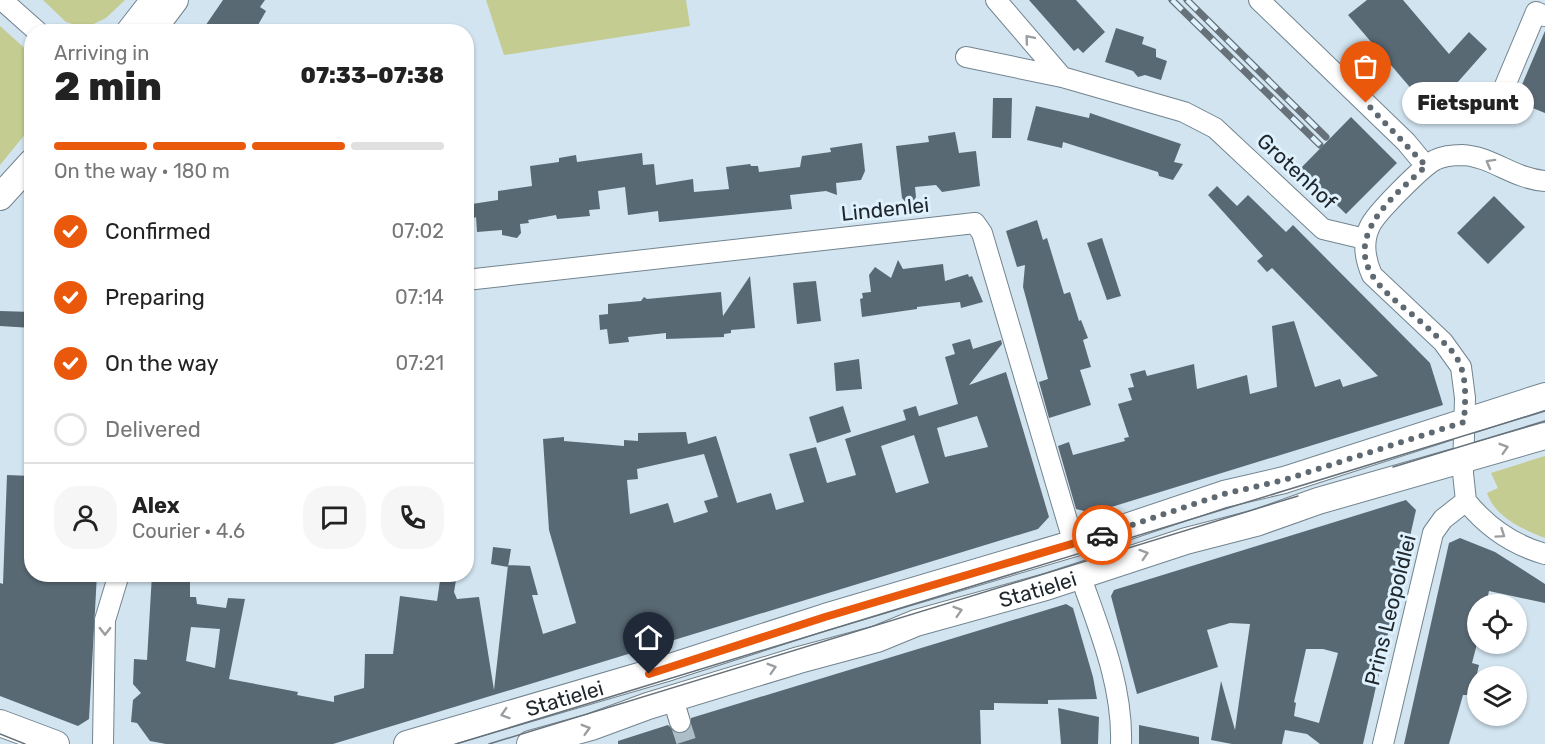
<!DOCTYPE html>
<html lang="en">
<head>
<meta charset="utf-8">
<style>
  body { margin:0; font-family:Rubik,sans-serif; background:#f6f6f6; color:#222; height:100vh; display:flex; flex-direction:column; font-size:22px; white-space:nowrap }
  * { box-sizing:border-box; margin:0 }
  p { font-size:20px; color:#767676 }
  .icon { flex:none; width:33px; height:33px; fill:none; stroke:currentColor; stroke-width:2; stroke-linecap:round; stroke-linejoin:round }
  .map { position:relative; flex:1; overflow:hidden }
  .side { position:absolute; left:24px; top:24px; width:450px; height:558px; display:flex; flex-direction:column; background:#fff; border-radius:24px; box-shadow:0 2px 4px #0004 }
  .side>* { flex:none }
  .tools { position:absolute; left:1467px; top:594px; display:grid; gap:12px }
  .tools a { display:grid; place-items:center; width:60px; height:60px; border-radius:50%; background:#fff; box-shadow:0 2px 4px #0004; font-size:30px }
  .pin { position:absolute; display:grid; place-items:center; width:51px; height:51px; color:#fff; margin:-62px -26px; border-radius:50% 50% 50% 0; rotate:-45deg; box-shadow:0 0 6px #0007 }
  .pin .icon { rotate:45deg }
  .courier { position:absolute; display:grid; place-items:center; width:60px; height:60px; margin:-30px; border:4px solid #ea580c; border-radius:50%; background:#fff; color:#222; box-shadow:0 2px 8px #0007 }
  .bubble { position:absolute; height:42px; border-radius:21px; background:#fff; box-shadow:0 2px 4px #0004; font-size:20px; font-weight:800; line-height:42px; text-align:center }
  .summary em { font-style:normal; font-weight:800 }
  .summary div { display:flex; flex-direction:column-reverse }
  .summary { display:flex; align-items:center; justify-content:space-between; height:102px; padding:0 30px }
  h1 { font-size:39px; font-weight:800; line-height:45px }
  .bar { display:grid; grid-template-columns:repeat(4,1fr); gap:9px 6px; align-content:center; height:72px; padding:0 30px }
  .bar i { height:8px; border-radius:4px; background:#e0e0e0 }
  .bar .active { background:#ea580c }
  .bar p { grid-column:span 4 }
  .line { display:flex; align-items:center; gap:15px; padding:0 30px; border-top:2px solid #e0e0e0 }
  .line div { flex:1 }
  .round { display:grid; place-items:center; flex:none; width:63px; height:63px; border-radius:24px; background:#f6f6f6 }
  ol { padding:0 30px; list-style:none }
  li { display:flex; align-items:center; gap:18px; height:66px }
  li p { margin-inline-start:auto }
  li .icon { padding:6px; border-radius:50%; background:#ea580c; color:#fff; stroke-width:4 }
  li:last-child { color:#767676 }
  li i { width:33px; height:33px; border:3px solid #e0e0e0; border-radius:50% }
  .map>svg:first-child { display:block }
</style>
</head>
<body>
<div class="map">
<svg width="1545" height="744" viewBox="0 0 1545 744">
  <rect width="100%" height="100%" fill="#d1e4f0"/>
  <path fill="#c4cc91" d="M43,0H125L106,18L85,28L66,22Z
    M486,0H686L690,26L504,55Z
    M0,26L31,54V127L0,165Z
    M1545,456V538C1522,529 1495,517 1487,493L1498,488L1491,473Z"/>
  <path fill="#596974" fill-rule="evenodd" d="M223,0H265L260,7L266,11L254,32H201Z
    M1029,0H1076L1105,32L1083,53L1078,48L1074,51Z
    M1367,0H1403L1449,54L1469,32L1487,49L1442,100L1436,94L1417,112L1405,101L1414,92L1348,15Z
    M1116,28L1144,37L1142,44L1156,49V57L1167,61L1161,80L1145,75L1138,77L1133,71L1105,62Z
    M1545,31V113L1515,101Z
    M993,98H1012L1011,138H992Z
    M1036,106L1089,118L1090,113L1181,144L1174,162L1183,164L1173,180L1159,176L1158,172L1063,142L1062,148L1027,140Z
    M1351,117L1397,163L1346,214L1300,169Z
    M955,132L959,153L976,151L980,186L942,192L936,185L915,187L916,197L910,207L902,198L896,146L929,142L928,136Z
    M862,143L865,171L861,180L836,183L837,195L826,191L790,195L792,209L659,222L658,211L628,215L625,187L598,191L600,209L589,210L590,216L557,219L556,215L528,220L529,223L520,224L521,233L517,238L502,235V230L477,232L476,217L474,218L472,204L498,200V191L532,186L530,166L559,162V158L576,155L577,162L642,153L643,165L654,164L656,185L693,179L694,192L729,189L726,167L750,164L751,166H758L759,172L800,167L802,156L831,152L830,148Z
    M1217,186L1237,206L1248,195L1286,232L1293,225L1430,363L1443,405L1092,513L1076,509L1058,446L1069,442L1073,455L1125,441L1124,438L1129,437L1118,404L1132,400L1128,388L1134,387L1130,374L1145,370L1147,376L1194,364L1197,389L1247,375L1250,394L1277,387L1272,326L1294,321L1315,387L1340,379L1343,387L1378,376L1272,268L1267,272L1257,261L1263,256L1208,195Z
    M1494,196L1525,227L1488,264L1457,233Z
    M1037,220L1043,240L1047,238L1064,294L1070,292L1079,321L1081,320L1088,338L1083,340L1091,367L1080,370L1091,405L1049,418L1039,382L1048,379L1023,287L1025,265L1017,267L1006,231Z
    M1102,238L1121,296L1107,300L1087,243Z
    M898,260L903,269L943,264L945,281L968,274L969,277L972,276L983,302L961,308L960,302L917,307V309L862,317L860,299L863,298L862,293L871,292L869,275L875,267L891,278Z
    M750,276L755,328L731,330V333L724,334V337L666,339V333L628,337L629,342L609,344L607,329L600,330L599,315L608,314V304L641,301L644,297L647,299L721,292L723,316Z
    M816,281L821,321L797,324L793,283Z
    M0,311L32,312V328L0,326Z
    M970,339L973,349L1001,340L1002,344L969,385L1006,372L1049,517L1038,529L333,744H166L150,741L137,723L131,722L133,700L141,693L133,684L134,659L147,660L152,574H178V578L190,579V597H196L197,604L226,608L228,598L245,599L229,679L298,692L297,695L334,702V696L364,688L365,654H393L400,596L437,601L441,574H457L454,592L457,599L479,597L494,690L508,565L530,566L538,595H532L543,634L576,623L549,530L543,439L564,437V441L624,446V440L638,441V433L686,432L688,444L716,436L737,503L771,493L776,510L804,502L789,454L816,447L827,483L856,475L845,439L906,420L903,410L916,406L919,416L958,404L945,357L955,354L952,344ZM977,416L988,447L945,457L937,428ZM914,435L929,483L896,493L881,446ZM704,454L718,497L704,501L708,512L674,523L668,503L630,514L627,480L638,479L637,469ZM191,627L220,629L215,668L186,661Z
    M859,359L862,389L836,391L834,363Z
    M843,406L851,432L817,443L809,417Z
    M7,475L32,476V574H97L89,719L78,726L0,696V583L3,584Z
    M1406,500L1416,510L1363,744H1320L1307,734L1285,730L1282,744H1232L1211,740L1221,681L1235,730L1250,624L1230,623L1207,630L1218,667L1137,694L1111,596L1114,590ZM1306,649H1323L1338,653L1319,723L1294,716L1296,703L1294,702Z
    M1460,538L1495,552L1545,584V603L1489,591L1486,604L1478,602V640L1472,663L1479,665L1473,691H1469L1468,695H1463L1449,744H1404L1449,543Z
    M493,547L511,549L508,567L491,564Z
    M1066,604L1073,608L1093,677L1097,699L1048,700V704L994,703V710H980L981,744H618V741L668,725L677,733H684L691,725V718Z
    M1058,708L1099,717L1098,744H1061Z
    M1139,725L1199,737V744H1139Z"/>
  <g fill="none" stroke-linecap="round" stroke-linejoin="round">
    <path stroke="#aebec9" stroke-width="20" stroke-dasharray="20 10" stroke-linecap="butt" d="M680,722L687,744"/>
    <defs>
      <path id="minor" d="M2,0L38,32
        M996,0L1062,77
        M1259,0L1406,142L1426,166
        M966,57L1062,77L1184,112L1215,128L1323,229L1365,239
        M1501,108L1504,88L1536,12L1545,16
        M466,280L975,223L982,233L1074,544
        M1466,501L1463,473L1465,398L1461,367L1443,342L1372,275C1365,259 1362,242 1370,226C1376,213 1422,167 1435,160C1443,156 1453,155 1462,155C1491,156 1514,179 1545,181
        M1466,501C1487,527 1513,545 1545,554
        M1080,575C1099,629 1123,685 1121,744
        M677,712L680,722
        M103,744L105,620L119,574
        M1383,744L1433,533L1443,519L1466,501"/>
      <g id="major">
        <path d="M129,32L154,0"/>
        <path d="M151,32L175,0"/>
        <path d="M0,197L32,162"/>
        <path d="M0,723L56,744"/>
        <path id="s1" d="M407,744L670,667L825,617L1102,535L1224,494L1284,480L1545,396"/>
        <path id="s2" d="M530,744L591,727L648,706L799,660L877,639L916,623L1046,587L1186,541L1256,523L1318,501L1545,436"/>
      </g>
    </defs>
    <use href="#minor" stroke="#72848f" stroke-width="22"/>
    <use href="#major" stroke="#72848f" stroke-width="28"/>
    <use href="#minor" stroke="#fff" stroke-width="20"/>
    <use href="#major" stroke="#fff" stroke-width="26"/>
    <path stroke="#667179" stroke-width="1.5" d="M1393,467L1545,421
      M0,734L25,744
      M456,744L1545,411
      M489,744L1298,496"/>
    <defs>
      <path id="rail" d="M1172,0L1320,145
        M1187,0L1326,137"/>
    </defs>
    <use href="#rail" stroke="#667179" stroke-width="7"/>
    <use href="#rail" stroke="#def1fd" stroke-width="4.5" stroke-dasharray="14" stroke-linecap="butt"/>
  </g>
  <defs><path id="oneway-chevron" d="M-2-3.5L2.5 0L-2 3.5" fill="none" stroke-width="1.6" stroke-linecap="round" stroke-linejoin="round" transform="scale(1.5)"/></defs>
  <g stroke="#9b9ea0">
    <use href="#oneway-chevron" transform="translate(1029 39) rotate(-130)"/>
    <use href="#oneway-chevron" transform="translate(1490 163) rotate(-151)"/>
    <use href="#oneway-chevron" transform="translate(1504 448) rotate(-17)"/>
    <use href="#oneway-chevron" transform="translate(1501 534) rotate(34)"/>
    <use href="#oneway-chevron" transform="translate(1144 554) rotate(-18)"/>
    <use href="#oneway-chevron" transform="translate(958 611) rotate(-17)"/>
    <use href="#oneway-chevron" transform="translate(105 631) rotate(90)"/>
    <use href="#oneway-chevron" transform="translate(772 668) rotate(-17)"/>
    <use href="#oneway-chevron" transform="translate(505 714) rotate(162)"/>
    <use href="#oneway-chevron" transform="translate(586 729) rotate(-16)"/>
  </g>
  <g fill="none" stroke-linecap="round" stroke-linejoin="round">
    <path stroke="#5e6971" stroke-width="6" stroke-dasharray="0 10.8" d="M1102,535L1224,494L1284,480L1464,422C1465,404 1467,384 1461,367C1456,352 1443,342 1432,332C1415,315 1392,301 1377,282C1340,237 1395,195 1426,166L1366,103"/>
    <path stroke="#ea580c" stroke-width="8" d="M649,674L825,617L1102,535"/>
  </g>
  <g text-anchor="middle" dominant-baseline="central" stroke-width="6" stroke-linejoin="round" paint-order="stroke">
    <g font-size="21" fill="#20272c" stroke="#def1fd">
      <text transform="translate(1297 171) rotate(43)">Grotenhof</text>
      <text transform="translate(885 209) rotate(-6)">Lindenlei</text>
      <text stroke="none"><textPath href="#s2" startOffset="531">Statielei</textPath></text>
      <text transform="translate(1390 610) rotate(-76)">Prins Leopoldlei</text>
      <text stroke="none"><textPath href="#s1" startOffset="164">Statielei</textPath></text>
    </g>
  </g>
</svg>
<div class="tools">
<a><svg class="icon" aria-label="locate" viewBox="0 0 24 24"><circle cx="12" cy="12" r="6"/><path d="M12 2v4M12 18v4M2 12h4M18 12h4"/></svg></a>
<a><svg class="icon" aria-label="layers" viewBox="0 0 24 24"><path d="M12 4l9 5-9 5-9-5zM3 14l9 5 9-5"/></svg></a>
</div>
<div class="pin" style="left:1366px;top:103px;background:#ea580c"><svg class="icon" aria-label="bag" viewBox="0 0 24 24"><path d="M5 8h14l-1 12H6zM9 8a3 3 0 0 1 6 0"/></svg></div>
<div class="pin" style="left:649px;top:674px;background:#1f2937"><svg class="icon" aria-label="home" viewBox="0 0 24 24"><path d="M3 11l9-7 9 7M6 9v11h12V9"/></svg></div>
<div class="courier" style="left:1102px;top:535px"><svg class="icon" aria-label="car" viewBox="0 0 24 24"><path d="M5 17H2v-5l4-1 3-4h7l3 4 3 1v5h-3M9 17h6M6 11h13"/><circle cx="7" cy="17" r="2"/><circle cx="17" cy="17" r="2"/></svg></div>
<div class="bubble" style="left:1402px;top:82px;width:132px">Fietspunt</div>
<section class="side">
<div class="summary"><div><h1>2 min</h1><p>Arriving in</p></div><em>07:33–07:38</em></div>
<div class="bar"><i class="active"></i><i class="active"></i><i class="active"></i><i></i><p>On the way · 180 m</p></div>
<ol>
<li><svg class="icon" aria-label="check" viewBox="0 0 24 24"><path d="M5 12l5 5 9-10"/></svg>Confirmed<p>07:02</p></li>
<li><svg class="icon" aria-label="check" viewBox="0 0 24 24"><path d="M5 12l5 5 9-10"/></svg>Preparing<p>07:14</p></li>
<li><svg class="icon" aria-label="check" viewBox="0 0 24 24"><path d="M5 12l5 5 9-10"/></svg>On the way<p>07:21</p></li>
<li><i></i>Delivered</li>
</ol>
<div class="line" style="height:108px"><a class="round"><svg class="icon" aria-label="person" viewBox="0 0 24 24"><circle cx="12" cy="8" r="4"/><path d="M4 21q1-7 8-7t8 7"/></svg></a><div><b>Alex</b><p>Courier · 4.6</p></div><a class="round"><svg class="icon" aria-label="chat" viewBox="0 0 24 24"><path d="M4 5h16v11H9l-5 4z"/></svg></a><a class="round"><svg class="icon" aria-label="phone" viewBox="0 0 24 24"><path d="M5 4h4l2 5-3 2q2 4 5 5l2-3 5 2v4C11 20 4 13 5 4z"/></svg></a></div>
</section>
</div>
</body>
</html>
